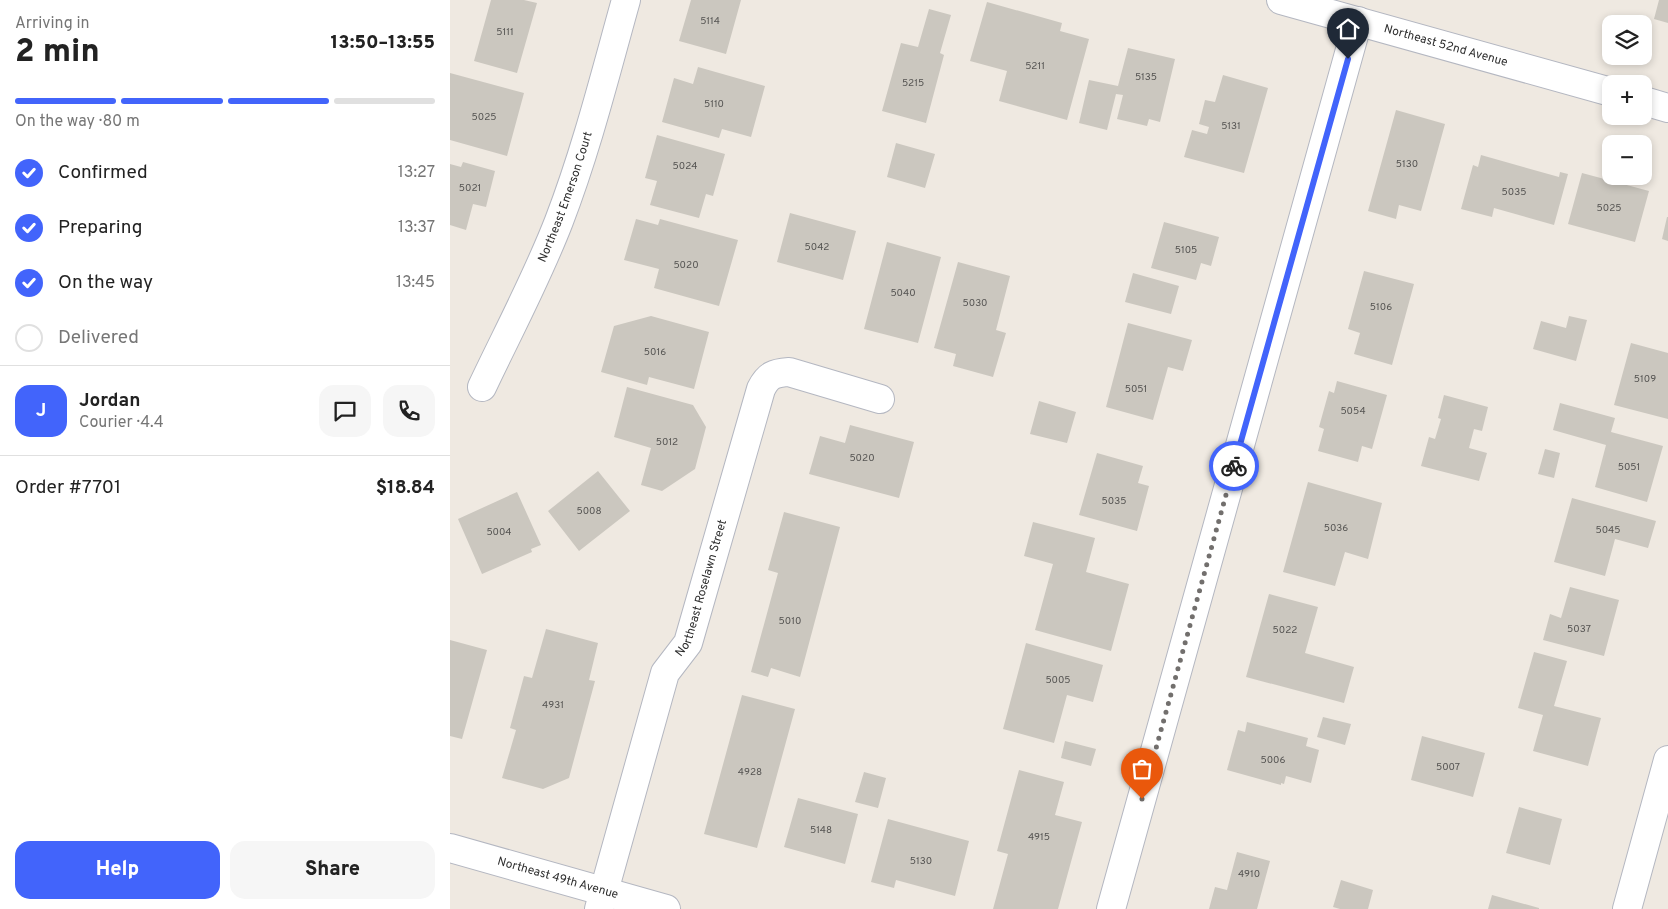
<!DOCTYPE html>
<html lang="en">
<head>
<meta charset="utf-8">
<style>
  body { margin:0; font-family:Overpass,sans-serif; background:#f6f6f6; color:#222; height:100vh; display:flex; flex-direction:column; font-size:19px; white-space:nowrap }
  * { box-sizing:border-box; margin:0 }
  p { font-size:16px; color:#767676 }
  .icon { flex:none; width:28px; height:28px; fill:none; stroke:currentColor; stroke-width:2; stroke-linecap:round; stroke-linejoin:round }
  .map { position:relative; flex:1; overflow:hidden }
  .side { display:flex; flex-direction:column; background:#fff; width:450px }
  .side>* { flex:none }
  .tools { position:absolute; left:1152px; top:15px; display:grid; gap:10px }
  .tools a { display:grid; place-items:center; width:50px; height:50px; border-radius:10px; background:#fff; box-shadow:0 2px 8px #0003; font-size:25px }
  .pin { position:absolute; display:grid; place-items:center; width:42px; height:42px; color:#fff; margin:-51px -21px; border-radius:50% 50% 50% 0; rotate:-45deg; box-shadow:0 0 5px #0007 }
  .pin .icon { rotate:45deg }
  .courier { position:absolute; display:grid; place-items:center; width:50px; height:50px; margin:-25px; border:4px solid #4264fb; border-radius:50%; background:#fff; color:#222; box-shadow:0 1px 6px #0007 }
  .summary em { font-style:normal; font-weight:800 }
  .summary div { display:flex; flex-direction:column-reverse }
  .summary { display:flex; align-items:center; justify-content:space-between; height:85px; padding:0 15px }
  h1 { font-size:32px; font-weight:800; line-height:38px }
  .bar { display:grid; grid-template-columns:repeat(4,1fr); gap:8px 5px; align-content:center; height:60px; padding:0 15px }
  .bar i { height:6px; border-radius:4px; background:#e0e0e0 }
  .bar .current { background:#4264fb }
  .bar p { grid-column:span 4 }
  .line { display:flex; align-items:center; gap:12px; padding:0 15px; border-top:1px solid #e0e0e0 }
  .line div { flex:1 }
  .round { display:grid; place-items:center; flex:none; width:52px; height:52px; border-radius:15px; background:#f6f6f6 }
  ol { padding:0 15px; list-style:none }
  li { display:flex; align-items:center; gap:15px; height:55px }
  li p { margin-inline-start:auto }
  li .icon { padding:5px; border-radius:50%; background:#4264fb; color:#fff; stroke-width:4 }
  li:last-child { color:#767676 }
  li i { width:28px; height:28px; border:2px solid #e0e0e0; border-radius:50% }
  .action { display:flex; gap:10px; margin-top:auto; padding:10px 15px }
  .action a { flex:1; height:58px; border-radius:15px; background:#4264fb; color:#fff; font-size:20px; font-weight:800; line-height:58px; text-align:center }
  .action a+a { background:#f6f6f6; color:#222 }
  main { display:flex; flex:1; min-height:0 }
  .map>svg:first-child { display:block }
</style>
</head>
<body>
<main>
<section class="side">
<div class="summary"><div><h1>2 min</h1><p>Arriving in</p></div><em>13:50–13:55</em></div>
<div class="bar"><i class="current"></i><i class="current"></i><i class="current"></i><i></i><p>On the way · 80 m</p></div>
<ol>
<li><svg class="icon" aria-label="check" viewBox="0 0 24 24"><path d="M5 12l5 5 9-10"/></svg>Confirmed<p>13:27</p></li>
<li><svg class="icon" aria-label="check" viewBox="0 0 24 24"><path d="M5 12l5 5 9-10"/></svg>Preparing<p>13:37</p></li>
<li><svg class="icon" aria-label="check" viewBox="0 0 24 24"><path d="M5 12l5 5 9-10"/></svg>On the way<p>13:45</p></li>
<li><i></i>Delivered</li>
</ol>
<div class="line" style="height:90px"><b class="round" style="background:#4264fb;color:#fff">J</b><div><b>Jordan</b><p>Courier · 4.4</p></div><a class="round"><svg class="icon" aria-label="chat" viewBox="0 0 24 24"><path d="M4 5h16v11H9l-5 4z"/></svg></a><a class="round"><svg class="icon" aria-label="phone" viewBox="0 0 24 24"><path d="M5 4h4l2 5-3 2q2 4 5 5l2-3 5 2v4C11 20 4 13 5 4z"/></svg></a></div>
<div class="line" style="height:65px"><div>Order #7701</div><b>$18.84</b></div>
<div class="action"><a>Help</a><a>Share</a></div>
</section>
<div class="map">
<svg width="1218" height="909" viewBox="0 0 1218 909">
  <rect width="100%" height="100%" fill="#efe9e1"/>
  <path fill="#cbc7bf" d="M41,0H74L87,3L67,73L24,61Z
    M241,0H291L276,54L229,41Z
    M1209,0H1218V23L1204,19Z
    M537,2L612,23L610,31L639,39L617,120L549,101L557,71L520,61Z
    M479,9L501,15L490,53L494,55L476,123L432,111L451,43L468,47Z
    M678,48L725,59L710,122L699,119L697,126L667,119L673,95L666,94L657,130L629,123L639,80L668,86Z
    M248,67L315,86L301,137L272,129L269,138L212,122L224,78L243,84Z
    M0,73L74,93L57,156L0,140Z
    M773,75L818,88L794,173L734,157L742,130L757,134L759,127L749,124L755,100L765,102Z
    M946,110L995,124L971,211L949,205L946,219L918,211Z
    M207,135L275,154L263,196L256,194L249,218L200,205L207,181L195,178Z
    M446,143L485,154L475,188L437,177Z
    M1031,155L1109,177L1110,172L1118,174L1104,225L1044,208L1042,217L1011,209L1023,165L1028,167Z
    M13,162L45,171L36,207L23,204L16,230L0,225V164L11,167Z
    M1132,173L1199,191L1185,242L1118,224Z
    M340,213L406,231L393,280L327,262Z
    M1217,217H1218V241L1212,239Z
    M186,219L208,225L210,219L288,240L269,306L204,288L209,269L174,260Z
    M714,222L769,237L761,266L751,263L746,280L701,268Z
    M437,242L491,257L468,343L414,329Z
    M508,262L560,276L546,330L556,333L543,377L503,366L506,354L484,348Z
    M914,271L964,284L942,365L904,354L910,333L898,329Z
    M683,273L729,286L721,314L675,302Z
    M201,316L259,332L244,389L199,377L197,385L151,372L164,326Z
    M1119,316L1137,320L1126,361L1083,349L1091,321L1116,328Z
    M678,323L742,340L733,371L718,367L703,420L656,407Z
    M1181,343L1218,353V419L1164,405Z
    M887,381L937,395L922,449L912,446L908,462L868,451L874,429L869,427L879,391L884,393Z
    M177,387L243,405L256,427L245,469L212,491L191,485L201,448L164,437Z
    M994,395L1038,407L1032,431L1024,429L1019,448L1037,453L1029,481L971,466L979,437L985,439L991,419L988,418Z
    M589,401L626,412L617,443L580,434Z
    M1110,403L1165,418L1161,432L1213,446L1197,502L1145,487L1156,445L1103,430Z
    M400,425L464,442L449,498L359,474L370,436L395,443Z
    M1095,449L1110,453L1104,478L1088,474Z
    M647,453L693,466L688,483L699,486L687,531L629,515Z
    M148,471L180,511L129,551L98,511Z
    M858,482L932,503L918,559L895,552L885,586L833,572Z
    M67,492L91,545L81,549L82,552L32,574L8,519Z
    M1122,498L1206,521L1198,548L1165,539L1155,576L1104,562Z
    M334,512L390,527L350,677L321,668L318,677L301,672L328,573L318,570Z
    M583,522L645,538L636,572L679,584L661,651L585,630L603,564L574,556Z
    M1120,587L1169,600L1154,656L1093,640L1100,614L1111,618Z
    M819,594L868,607L855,653L904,667L894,703L796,677Z
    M96,629L148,643L139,680L145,681L119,778L93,789L52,778L66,730L60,728L74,676L82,678Z
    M0,640L37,650L12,739L0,736Z
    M576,643L653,665L643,702L617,695L604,743L553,729Z
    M1084,652L1117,661L1104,706L1151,718L1138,766L1083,751L1093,715L1068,708Z
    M292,695L345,709L307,848L254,834Z
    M873,717L901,724L895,745L867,737Z
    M797,722L858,738L856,746L869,750L861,783L836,776L834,784L831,783V785L777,770L788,730L795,732Z
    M972,736L1035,753L1023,797L961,780Z
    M615,741L646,749L641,766L611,758Z
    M569,770L614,782L605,815L632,822L608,909H543L558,854L547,851Z
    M414,772L436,778L428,808L405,802Z
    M348,798L408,814L395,864L334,847Z
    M1069,807L1112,819L1100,865L1056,853Z
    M438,819L519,841L505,896L446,880L444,888L421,882Z
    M787,852L820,861L807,909H759L765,887L777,890Z
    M891,880L923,890L918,909H890L883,907Z
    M1042,895L1089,908V909H1038Z"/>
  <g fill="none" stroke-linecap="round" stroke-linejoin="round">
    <defs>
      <g id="minor">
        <path id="s1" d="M831,0L1161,92"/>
        <path d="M1194,101L1218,108"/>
        <path id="s2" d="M32,387C58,332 87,278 109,221C137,148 155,75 176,0"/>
        <path id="s3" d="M0,848L216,909"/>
        <path id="s4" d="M149,909L215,673L238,643L311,389C318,375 324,373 339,372L430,399"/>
        <path d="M661,909L908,21"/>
        <path d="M1177,909L1218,760"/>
      </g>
    </defs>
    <use href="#minor" stroke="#b4b7c1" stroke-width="30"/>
    <use href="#minor" stroke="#fff" stroke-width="28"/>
  </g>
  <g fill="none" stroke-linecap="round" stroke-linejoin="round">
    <path stroke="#726f6d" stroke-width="5" stroke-dasharray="0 9" d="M692,799L784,466"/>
    <path stroke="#4264fb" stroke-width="6" d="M784,466L898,59"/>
  </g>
  <g text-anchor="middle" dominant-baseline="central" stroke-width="4.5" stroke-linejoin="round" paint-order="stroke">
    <g font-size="10" fill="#555452">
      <text x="260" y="21">5114</text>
      <text x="55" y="32">5111</text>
      <text x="585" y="66">5211</text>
      <text x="696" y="77">5135</text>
      <text x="463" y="83">5215</text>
      <text x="264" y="104">5110</text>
      <text x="34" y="117">5025</text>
      <text x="781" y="126">5131</text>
      <text x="957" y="164">5130</text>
      <text x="235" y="166">5024</text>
      <text x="20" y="188">5021</text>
      <text x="1064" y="192">5035</text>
      <text x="1159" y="208">5025</text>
      <text x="367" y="247">5042</text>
      <text x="736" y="250">5105</text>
      <text x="236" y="265">5020</text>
      <text x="453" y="293">5040</text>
      <text x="525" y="303">5030</text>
      <text x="931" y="307">5106</text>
      <text x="205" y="352">5016</text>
      <text x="1195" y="379">5109</text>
      <text x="686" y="389">5051</text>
      <text x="903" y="411">5054</text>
      <text x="217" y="442">5012</text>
      <text x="412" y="458">5020</text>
      <text x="1179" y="467">5051</text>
      <text x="664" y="501">5035</text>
      <text x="139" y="511">5008</text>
      <text x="886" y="528">5036</text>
      <text x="1158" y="530">5045</text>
      <text x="49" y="532">5004</text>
      <text x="340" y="621">5010</text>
      <text x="1129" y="629">5037</text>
      <text x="835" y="630">5022</text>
      <text x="608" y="680">5005</text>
      <text x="103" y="705">4931</text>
      <text x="823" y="760">5006</text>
      <text x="998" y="767">5007</text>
      <text x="300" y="772">4928</text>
      <text x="371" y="830">5148</text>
      <text x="589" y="837">4915</text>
      <text x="471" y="861">5130</text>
      <text x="799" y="874">4910</text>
    </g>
    <g font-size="12" fill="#2e2e2e" stroke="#fff">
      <text stroke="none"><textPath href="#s1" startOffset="171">Northeast 52nd Avenue</textPath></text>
      <text stroke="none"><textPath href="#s2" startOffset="208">Northeast Emerson Court</textPath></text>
      <text stroke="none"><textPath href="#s4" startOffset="339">Northeast Roselawn Street</textPath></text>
      <text stroke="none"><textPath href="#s3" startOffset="112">Northeast 49th Avenue</textPath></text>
    </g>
  </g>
</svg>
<div class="tools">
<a><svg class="icon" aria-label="layers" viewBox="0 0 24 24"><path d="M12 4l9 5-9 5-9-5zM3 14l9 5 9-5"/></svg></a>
<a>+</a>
<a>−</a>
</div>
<div class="pin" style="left:692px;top:799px;background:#ea580c"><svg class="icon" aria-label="bag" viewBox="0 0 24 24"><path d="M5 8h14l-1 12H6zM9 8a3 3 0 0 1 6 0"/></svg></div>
<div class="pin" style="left:898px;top:59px;background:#1f2937"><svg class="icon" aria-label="home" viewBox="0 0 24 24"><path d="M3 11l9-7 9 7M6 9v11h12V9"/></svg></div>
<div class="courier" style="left:784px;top:466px"><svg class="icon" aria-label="bike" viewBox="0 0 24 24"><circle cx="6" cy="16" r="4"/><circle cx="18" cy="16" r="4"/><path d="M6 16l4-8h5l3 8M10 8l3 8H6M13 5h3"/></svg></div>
</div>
</main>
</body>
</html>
